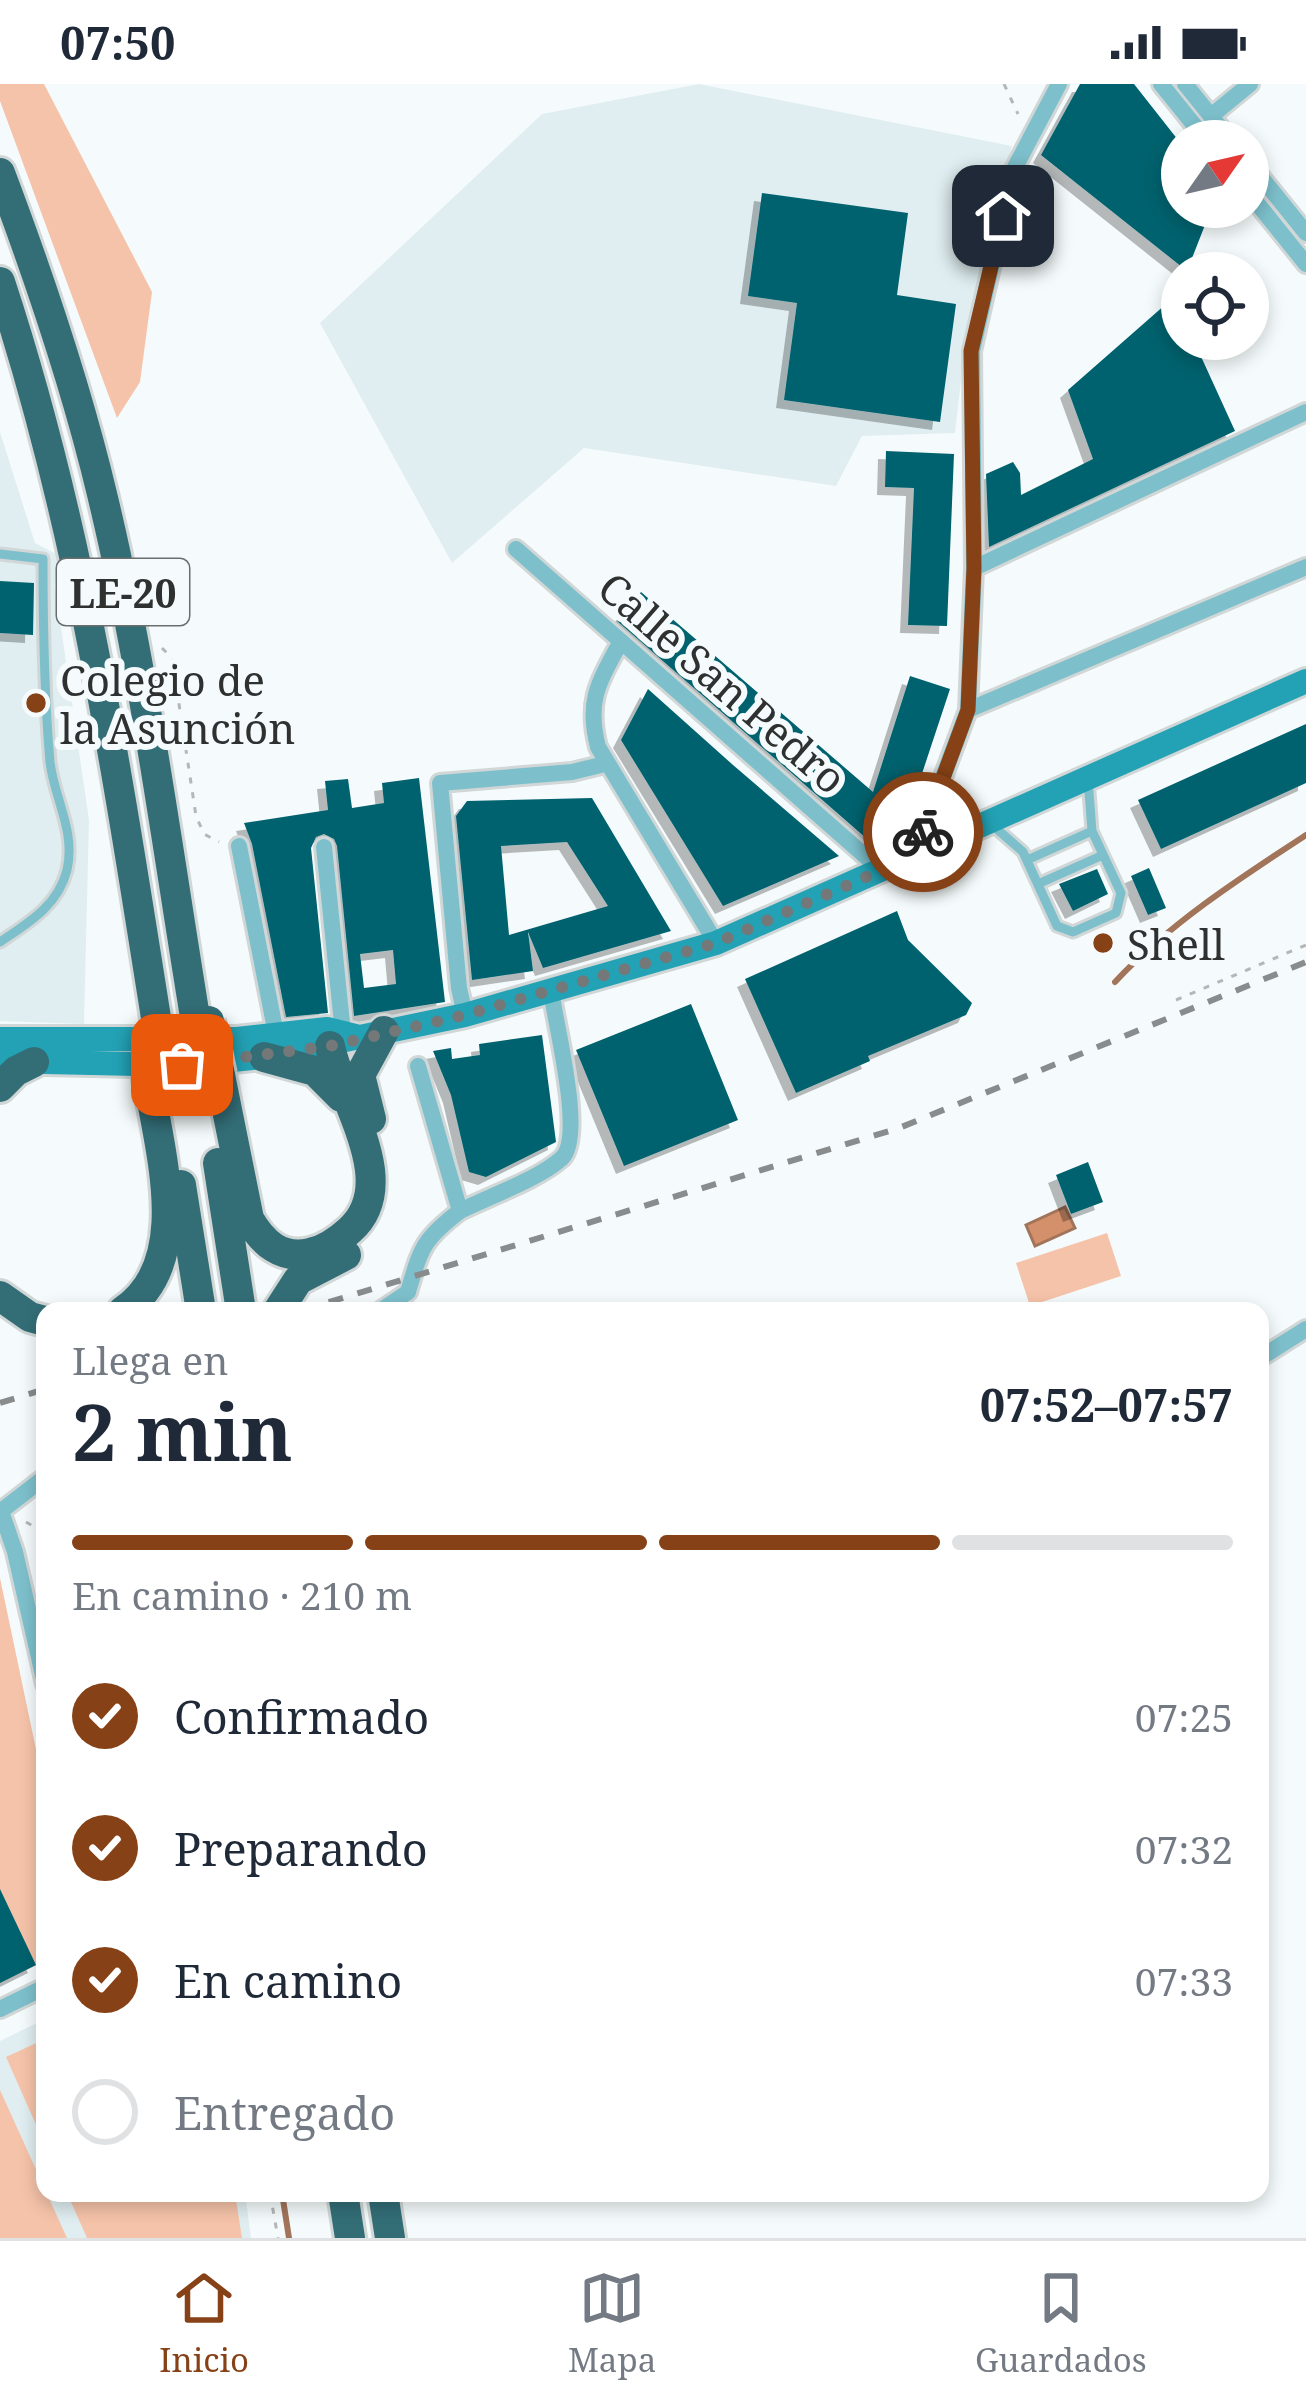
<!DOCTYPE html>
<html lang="es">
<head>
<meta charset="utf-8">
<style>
  body { margin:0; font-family:"Noto Serif",serif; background:#f2f2f3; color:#1f2937; height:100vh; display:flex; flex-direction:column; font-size:45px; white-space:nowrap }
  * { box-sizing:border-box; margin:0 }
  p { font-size:39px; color:#747a83 }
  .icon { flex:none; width:66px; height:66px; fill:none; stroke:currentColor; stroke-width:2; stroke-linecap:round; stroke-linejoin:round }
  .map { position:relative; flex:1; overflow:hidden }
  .drawer { position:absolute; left:36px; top:1218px; width:1233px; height:900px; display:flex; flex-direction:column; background:#fff; border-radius:24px; box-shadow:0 6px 18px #0003 }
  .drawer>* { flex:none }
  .needle { width:78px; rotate:56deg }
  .tools { position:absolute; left:1161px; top:36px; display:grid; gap:24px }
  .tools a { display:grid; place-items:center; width:108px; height:108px; border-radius:50%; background:#fff; box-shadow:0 6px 18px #0003; font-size:60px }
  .pin { position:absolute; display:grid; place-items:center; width:102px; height:102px; color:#fff; margin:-51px; border-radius:24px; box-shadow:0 6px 18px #0006 }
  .courier { position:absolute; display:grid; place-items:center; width:120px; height:120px; margin:-60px; border:9px solid #864216; border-radius:50%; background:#fff; color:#222; box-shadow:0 3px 15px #0007 }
  .headline em { font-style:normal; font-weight:700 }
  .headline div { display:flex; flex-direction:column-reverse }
  .headline { display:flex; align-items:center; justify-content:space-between; height:204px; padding:0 36px }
  h1 { font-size:78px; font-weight:700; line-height:90px }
  .bar { display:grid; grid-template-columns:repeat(4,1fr); gap:18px 12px; align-content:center; height:144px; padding:0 36px }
  .bar i { height:15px; border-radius:9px; background:#e0e1e3 }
  .bar .on { background:#864216 }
  .bar p { grid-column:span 4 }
  ol { padding:0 36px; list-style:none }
  li { display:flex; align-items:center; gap:36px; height:132px }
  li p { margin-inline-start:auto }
  li .icon { padding:12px; border-radius:50%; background:#864216; color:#fff; stroke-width:4 }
  li:last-child { color:#747a83 }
  li i { width:66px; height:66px; border:6px solid #e0e1e3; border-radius:50% }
  .status { display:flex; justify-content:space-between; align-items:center; height:84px; padding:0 60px; background:#fff; direction:ltr }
  .status svg { height:33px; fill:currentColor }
  .dock { display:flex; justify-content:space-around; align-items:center; height:168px; border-top:3px solid #e0e1e3; background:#fff; font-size:33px; color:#747a83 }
  .dock a { display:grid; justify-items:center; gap:6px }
  .dock .on { color:#864216 }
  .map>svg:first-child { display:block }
</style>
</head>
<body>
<div class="status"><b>07:50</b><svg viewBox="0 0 49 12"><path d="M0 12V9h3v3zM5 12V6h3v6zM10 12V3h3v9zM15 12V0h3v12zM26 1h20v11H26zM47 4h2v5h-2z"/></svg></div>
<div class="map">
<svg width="1306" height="2154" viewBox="0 0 1306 2154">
  <defs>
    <filter id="shadow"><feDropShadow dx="-8" dy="8" stdDeviation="0" flood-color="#0004"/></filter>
  </defs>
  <rect width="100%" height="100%" fill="#f5fbfc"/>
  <path fill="#e0eef1" d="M699,0L1012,62L967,244L955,349L862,352L836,402L584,364L452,479L320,239L542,30Z
    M0,348L35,459L58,471L55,502L89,736L84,940L0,937Z
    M45,1935V2109H245L251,2154H0V1957Z"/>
  <path fill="#f5c3a9" d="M0,0H44L152,208L140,298L117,334L0,17Z
    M1107,1149L1121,1192L1030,1222L1016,1179Z
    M0,1494L45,1708V1877L0,1899Z
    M45,1955V2061L6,1973Z
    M0,2006L67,2154H0Z
    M67,2109H235L242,2154H87Z"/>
  <path fill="#d3906b" stroke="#a2745a" stroke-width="3" d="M1065,1123L1075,1144L1035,1162L1026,1141Z"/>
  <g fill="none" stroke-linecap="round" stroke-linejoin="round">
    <path stroke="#a2745a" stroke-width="6" d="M1115,898C1169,840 1240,794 1306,751
      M282,2109L289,2154"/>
  </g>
  <path fill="#06626e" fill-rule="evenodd" filter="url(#shadow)" d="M1080,0H1134L1182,61V123H1212L1187,187L1041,71Z
    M762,109L908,129L897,211L956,220L940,338L784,316L797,219L748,212Z
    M1174,213L1182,231V255H1193L1235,347L989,463L986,390L1013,378L1020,389L1021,411L1093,375L1068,306Z
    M886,367L954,370L947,542L908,541L914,404L885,403Z
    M0,497L34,499L33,551L0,549Z
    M641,508L873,708L910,592L950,605L903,747L874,761L617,537Z
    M648,605L733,681L839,772L723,822L621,656Z
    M1306,640V699L1161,765L1138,716Z
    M419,694L445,918L354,932L337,762L334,755L324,750L316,753L311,764L328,929L286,933L252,760L244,739L328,726L325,697L348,695L352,724L384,719L382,699ZM393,866L396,900L364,904L360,870Z
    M592,714L671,847L543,884L528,848L533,887L472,896L456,732L467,717ZM567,758L608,822L509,851L501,762Z
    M1149,784L1166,824L1148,831L1131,792Z
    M1097,785L1108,810L1073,827L1059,800Z
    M897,827L908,856L972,919L966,931L868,972L870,977L796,1009L745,895Z
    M691,920L738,1036L624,1082L576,966Z
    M542,951L556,1058L486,1093L469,1088L451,1011L433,967L451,964L452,975L480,971L479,960Z
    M1088,1078L1103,1118L1071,1130L1056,1091Z
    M0,1805L36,1881L0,1899Z"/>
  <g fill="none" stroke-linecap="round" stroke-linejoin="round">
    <defs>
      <path id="lane" d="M0,470L43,475C43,542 44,610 50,678C54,714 76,747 67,786C58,822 28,839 0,858
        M990,739L1023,768L1057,842L1073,848L1116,829L1121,809L1092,747L1088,695
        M1027,776L1092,747
        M1038,800L1103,771"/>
      <path id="street" d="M1161,0L1207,57
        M1185,0L1231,57
        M1211,32L1250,0
        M1248,77L1306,149
        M1248,108L1306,180
        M516,465L881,786
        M974,484L1306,328
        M621,557C599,598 586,616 598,663L716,859
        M968,626L1306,483
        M239,762L276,950
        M324,763L343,949
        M914,771L968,626L974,484L972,267L1013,87L1059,0
        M465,931L459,904L440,699L572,688L605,680
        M418,982L460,1127C490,1112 539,1095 562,1074C585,1052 555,939 551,906
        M380,1227L408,1208C421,1164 423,1155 460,1127
        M1260,1274L1306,1245
        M1,1427L15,1468L45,1600
        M0,1428L45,1393
        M0,1925L45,1903"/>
      <path id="secondary" d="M0,955H237L327,945L359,953
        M0,977L182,981L264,973L465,931L716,859L1306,597"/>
      <path id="highway" d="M0,89C40,195 76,301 102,410C144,584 167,763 196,939
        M0,198C80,440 117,689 157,940
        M264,973L315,987L341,1013
        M220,991L249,1135C262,1158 281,1176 310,1169C324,1166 339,1156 350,1146C402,1099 341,1018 330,962
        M0,1003L16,987L34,978
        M371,1035L360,991L384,947
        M218,1079L241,1227
        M181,1101L201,1227
        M0,1212L30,1233L45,1237
        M123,1227C195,1179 159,1066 148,994
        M278,1227L298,1196L346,1171
        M343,2109L350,2154
        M383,2109L390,2154"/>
    </defs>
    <use href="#lane" stroke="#d1d7d7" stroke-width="15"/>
    <use href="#street" stroke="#d1d7d7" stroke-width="22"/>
    <use href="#secondary" stroke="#d1d7d7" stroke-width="30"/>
    <use href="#highway" stroke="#d1d7d7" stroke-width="36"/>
    <path stroke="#b3b7b8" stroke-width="3" stroke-dasharray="6 9" stroke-linecap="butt" d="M1004,0L1018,30
      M162,564L172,574L196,732L204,750L219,758
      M1176,916L1306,861
      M26,1438L45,1449
      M270,2109L278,2154"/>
    <use href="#lane" stroke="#7dc0cc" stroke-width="9"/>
    <use href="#street" stroke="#7dc0cc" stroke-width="16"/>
    <use href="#secondary" stroke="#23a2b5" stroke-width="24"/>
    <use href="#highway" stroke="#336e77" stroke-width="30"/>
    <path stroke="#898c8d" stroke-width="6" stroke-dasharray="15 15" stroke-linecap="butt" d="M300,1227L899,1044L1306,878
      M0,1319L45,1305"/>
    <defs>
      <path id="highway-bridge" d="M209,937L220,991
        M157,940L164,994"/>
    </defs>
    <use href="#highway-bridge" stroke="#d1d7d7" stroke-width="36" stroke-linecap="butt"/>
    <use href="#highway-bridge" stroke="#336e77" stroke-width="30"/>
  </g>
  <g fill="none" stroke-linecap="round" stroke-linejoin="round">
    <path stroke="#747878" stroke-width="12" stroke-dasharray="0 21.6" d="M182,981L330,962L465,931L716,859L914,772L923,748"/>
    <path stroke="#864216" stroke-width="15" d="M923,748L968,626L974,484L971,267L1003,132"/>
  </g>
  <g fill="#864216" stroke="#f5fbfc" stroke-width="4.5">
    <circle cx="36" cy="619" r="12"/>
    <circle cx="1103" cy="859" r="12"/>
  </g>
  <g text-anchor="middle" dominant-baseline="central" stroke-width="12" stroke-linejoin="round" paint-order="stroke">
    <rect fill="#f5fbfc" stroke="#6a6e6e" stroke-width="3" x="57" y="475" width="132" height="66" rx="9"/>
    <g font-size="39" font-weight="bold" fill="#2f3131">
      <text x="123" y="508">LE-20</text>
    </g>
    <g font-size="42" fill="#2f3131" stroke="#f5fbfc" text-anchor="start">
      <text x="60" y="595">Colegio de<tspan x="60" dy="48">la Asunción</tspan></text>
      <text x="1127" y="859">Shell</text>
    </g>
    <g font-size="42" fill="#2f3131" stroke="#f5fbfc">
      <text transform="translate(723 598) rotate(41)">Calle San Pedro</text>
    </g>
  </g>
</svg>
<div class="tools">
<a><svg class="needle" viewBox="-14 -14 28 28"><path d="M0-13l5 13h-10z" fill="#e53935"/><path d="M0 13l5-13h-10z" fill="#747a83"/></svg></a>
<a><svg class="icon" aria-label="locate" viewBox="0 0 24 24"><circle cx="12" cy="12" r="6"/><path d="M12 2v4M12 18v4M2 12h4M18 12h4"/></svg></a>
</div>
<div class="pin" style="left:182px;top:981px;background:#ea580c"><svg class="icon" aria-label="bag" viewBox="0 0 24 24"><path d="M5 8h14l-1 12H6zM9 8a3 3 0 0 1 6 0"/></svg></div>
<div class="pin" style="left:1003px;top:132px;background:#1f2937"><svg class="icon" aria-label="home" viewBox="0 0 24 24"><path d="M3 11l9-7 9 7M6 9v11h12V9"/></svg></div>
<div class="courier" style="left:923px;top:748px"><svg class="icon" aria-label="bike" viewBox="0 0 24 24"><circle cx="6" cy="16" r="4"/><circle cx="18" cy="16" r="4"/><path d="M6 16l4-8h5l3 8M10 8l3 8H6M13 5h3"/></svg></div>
<section class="drawer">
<div class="headline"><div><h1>2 min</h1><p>Llega en</p></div><em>07:52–07:57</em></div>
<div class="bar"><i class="on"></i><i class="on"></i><i class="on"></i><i></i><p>En camino · 210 m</p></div>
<ol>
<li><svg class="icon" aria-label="check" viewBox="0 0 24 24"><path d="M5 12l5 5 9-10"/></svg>Confirmado<p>07:25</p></li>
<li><svg class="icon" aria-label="check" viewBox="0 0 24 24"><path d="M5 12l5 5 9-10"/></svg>Preparando<p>07:32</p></li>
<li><svg class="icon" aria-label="check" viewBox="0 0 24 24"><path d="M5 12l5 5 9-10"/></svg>En camino<p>07:33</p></li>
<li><i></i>Entregado</li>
</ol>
</section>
</div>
<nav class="dock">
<a class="on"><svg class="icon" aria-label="home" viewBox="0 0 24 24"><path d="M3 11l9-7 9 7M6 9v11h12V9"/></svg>Inicio</a>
<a><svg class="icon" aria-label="map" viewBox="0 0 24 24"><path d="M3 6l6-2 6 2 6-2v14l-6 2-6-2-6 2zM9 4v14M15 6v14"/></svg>Mapa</a>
<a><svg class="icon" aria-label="saved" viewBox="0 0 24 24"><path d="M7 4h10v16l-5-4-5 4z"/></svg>Guardados</a>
</nav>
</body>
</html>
